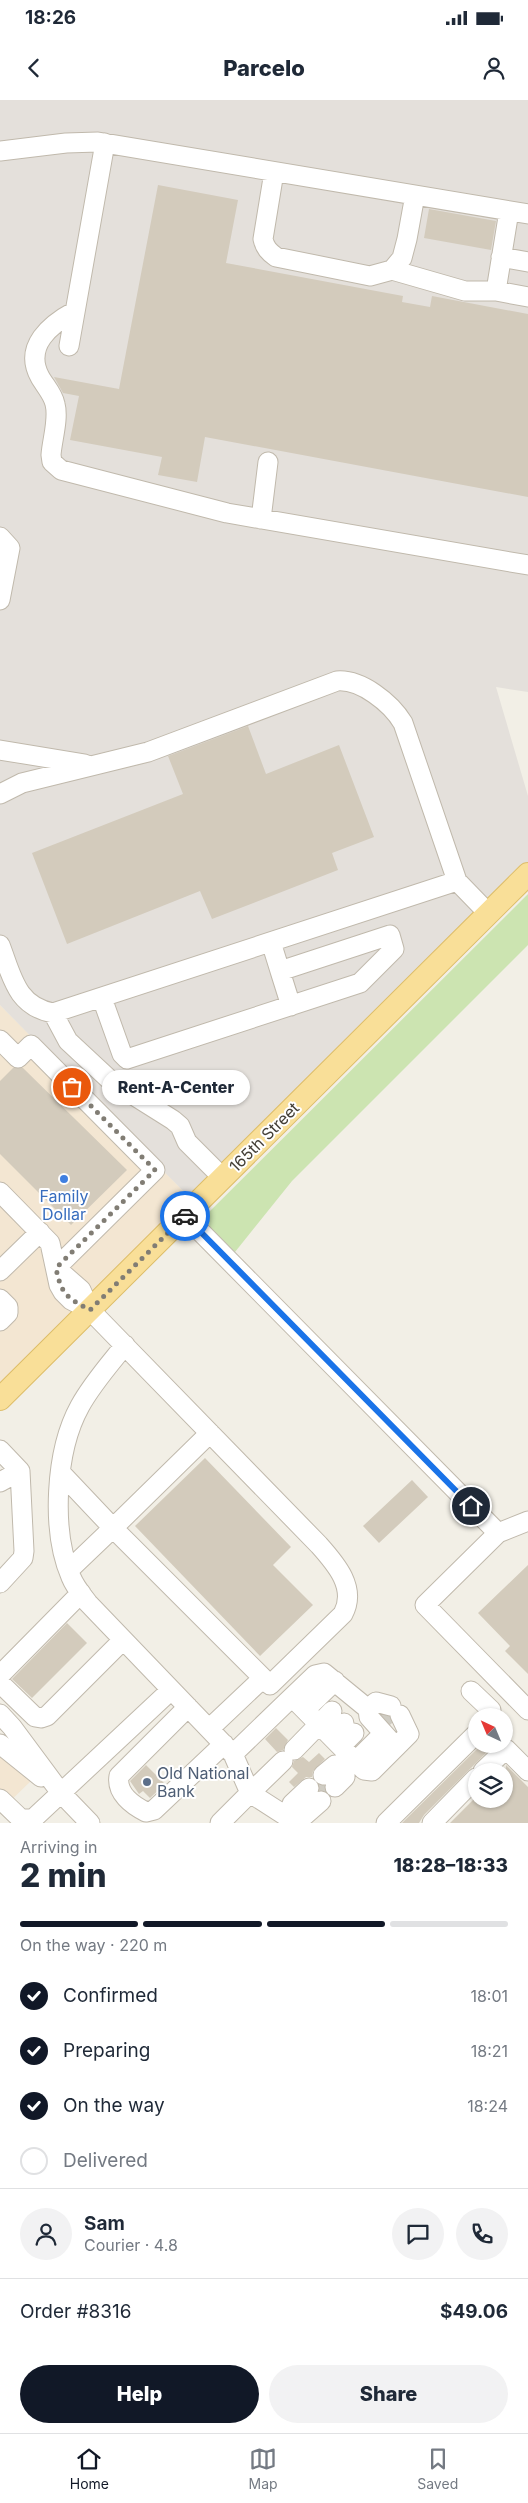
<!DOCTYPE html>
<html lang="en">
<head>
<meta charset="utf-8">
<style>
  body { margin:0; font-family:Inter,sans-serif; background:#f2f2f3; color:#1f2937; height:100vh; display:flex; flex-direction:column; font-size:19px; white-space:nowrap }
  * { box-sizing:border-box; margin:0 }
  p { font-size:16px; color:#747a83 }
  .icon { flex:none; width:28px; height:28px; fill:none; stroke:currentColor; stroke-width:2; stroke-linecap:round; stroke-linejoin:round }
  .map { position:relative; height:1723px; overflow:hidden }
  .side { display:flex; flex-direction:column; background:#fff; flex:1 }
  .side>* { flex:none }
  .needle { width:32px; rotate:316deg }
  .fabs { position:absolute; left:468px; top:1608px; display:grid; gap:10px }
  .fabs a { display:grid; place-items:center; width:45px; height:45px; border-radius:50%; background:#fff; box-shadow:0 1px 4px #0004; font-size:25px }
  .pin { position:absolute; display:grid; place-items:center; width:42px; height:42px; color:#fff; margin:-21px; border:2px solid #fff; border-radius:50%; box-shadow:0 1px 5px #0007 }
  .courier { position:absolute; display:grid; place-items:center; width:50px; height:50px; margin:-25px; border:4px solid #1a73e8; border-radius:50%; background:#fff; color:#222; box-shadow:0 1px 6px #0007 }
  .bubble { position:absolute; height:35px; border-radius:18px; background:#fff; box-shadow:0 1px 4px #0004; font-size:16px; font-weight:800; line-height:35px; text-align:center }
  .head em { font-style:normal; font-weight:800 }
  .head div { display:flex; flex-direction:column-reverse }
  .head { display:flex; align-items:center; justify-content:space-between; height:85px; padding:0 20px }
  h1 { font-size:32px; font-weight:800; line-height:38px }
  .bar { display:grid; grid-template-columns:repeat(4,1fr); gap:8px 5px; align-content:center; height:60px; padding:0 20px }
  .bar i { height:6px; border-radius:4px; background:#e0e1e3 }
  .bar .current { background:#111827 }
  .bar p { grid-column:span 4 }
  .line { display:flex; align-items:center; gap:12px; padding:0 20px; border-top:1px solid #e0e1e3 }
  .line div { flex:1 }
  .round { display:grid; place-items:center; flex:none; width:52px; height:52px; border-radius:26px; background:#f2f2f3 }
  ol { padding:0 20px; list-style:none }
  li { display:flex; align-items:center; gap:15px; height:55px }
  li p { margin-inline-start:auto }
  li .icon { padding:5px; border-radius:50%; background:#111827; color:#fff; stroke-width:4 }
  li:last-child { color:#747a83 }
  li i { width:28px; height:28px; border:2px solid #e0e1e3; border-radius:50% }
  .primary-button { display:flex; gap:10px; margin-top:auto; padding:10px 20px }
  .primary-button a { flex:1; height:58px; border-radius:30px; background:#111827; color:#fff; font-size:20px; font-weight:800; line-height:58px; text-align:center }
  .primary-button a+a { background:#f2f2f3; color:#1f2937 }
  .status { display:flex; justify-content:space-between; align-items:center; height:35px; padding:0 25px; background:#fff; direction:ltr }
  .status svg { height:14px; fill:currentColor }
  header { display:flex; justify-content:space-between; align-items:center; height:65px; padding:0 20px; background:#fff; font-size:22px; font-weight:800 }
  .tabs { display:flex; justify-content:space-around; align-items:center; height:70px; border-top:1px solid #e0e1e3; background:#fff; font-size:14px; color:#747a83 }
  .tabs a { display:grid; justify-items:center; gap:2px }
  .tabs .current { color:#111827 }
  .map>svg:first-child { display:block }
</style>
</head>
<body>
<div class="status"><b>18:26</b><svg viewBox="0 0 49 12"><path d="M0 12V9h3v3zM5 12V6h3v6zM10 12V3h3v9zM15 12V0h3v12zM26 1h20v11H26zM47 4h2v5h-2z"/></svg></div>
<header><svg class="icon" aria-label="back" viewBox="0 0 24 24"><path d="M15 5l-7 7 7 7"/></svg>Parcelo<svg class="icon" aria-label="person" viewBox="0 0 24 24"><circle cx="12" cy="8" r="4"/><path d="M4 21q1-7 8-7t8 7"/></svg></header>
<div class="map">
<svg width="528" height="1723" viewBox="0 0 528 1723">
  <rect width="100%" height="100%" fill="#f2efe6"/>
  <path fill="#f3e6d2" d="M0,905L195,1103L0,1295Z
    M0,1649L35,1677L0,1711Z"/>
  <path fill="#e4e0db" d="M0,0H528V592L496,587L528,696V764L195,1103L0,905Z"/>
  <path fill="#cce4b1" d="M528,794V845L292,1081L235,1152L211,1129L205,1116Z"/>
  <path fill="#d3cbbc" d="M158,85L238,100L226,163L403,196L402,202L430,207L432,196L528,214V397L205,337L197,382L158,375L162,357L70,340L79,296L63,293L54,277L119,289Z
    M429,109L496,121L491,150L424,138Z
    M248,626L266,674L339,645L374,737L332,753L338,770L212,819L200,791L67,844L32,753L183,694L168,656Z
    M13,968H23L127,1070L71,1125L0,1054V981Z
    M205,1358L291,1447L273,1465L313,1505L260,1556L135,1426Z
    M412,1380L428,1397L379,1443L363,1426Z
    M528,1465V1574L505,1551L510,1546L478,1513Z
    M67,1523L87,1543L32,1598L12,1579Z
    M276,1628L288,1640L283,1650L277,1652L265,1639Z
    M482,1644L489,1650L424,1715L419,1723H402Z
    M319,1653L325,1659L313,1671L312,1677H306L294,1687L289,1682L298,1673L292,1667L294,1661L303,1657L309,1662Z
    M146,1665L165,1684L150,1698L143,1691L139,1694L130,1681Z
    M506,1665L528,1687V1723H450L476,1697V1699H504Z"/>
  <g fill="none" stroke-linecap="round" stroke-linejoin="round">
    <path stroke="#cfccc3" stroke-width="19" stroke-dasharray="19 9" stroke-linecap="butt" d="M382,1614L391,1624
      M314,1694L328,1681"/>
    <defs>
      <path id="minor" d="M0,51L66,43L98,42L528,114
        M274,72L263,139C265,148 269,152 276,157L370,176L392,170L402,158L407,139L415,95
        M509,111L496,191L528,197
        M501,157L528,162
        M392,170L465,191H496
        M75,211C51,224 23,246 40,277C45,286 53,294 55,304C59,319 52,340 51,355L52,362L61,370L227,413L528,465
        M69,246L105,43
        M261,419L268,362
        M0,437L10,448L0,500
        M0,650L85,664
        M0,694L22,683L148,652L337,581C361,579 391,603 403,623L457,781L488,813
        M0,845C12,876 16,906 53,913L457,781
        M280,871L291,906
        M102,898L122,954L127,959L360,883L394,849L390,835L280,871L271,842
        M53,913L68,941L111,981L173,1020L180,1026L187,1042L223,1078
        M0,940L18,958L31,945L155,1070L56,1168
        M0,1092L50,1143L59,1185L63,1192L71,1200L90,1210
        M185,1116L498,1433
        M56,1168L81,1190L90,1210L319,1445C336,1464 357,1488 343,1514L270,1585L263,1578L209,1629
        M0,1171L40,1132
        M0,1199L8,1207V1213L0,1221
        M125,1245C109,1265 92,1284 80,1306C55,1351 51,1431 71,1477C75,1487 82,1495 88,1503L233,1654L250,1693L220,1723
        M210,1333L113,1428L263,1578
        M0,1350L20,1371L24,1451L23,1458L0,1483
        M61,1373L113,1428L69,1470
        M0,1382L20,1371
        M528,1421L498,1433L425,1505L528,1610
        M0,1575L81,1493
        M0,1583L35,1617L41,1618L47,1616L123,1540
        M471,1591L491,1610V1616
        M188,1607L119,1676C116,1693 132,1705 146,1712L154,1710L224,1644
        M368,1609L376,1602L391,1606
        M305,1610L335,1581
        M0,1614L12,1627L61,1693L90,1723
        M331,1635L344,1623
        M0,1644L41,1677
        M341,1646L354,1633
        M396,1647L409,1634L400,1615
        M294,1650L332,1611
        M233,1654L292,1597L364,1670L372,1671L396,1647L369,1617L368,1609L324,1573L315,1575L292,1597
        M283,1661L250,1693L289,1718L305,1715L321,1701
        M356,1661L383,1634
        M483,1671L506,1649L528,1671
        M323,1675L335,1665H345V1677L335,1687
        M0,1699L21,1719H33L171,1590
        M289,1718L292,1704L309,1688
        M386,1723L476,1634
        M432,1723L476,1678"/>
      <path id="major" d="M0,1299L528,774"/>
    </defs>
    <use href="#minor" stroke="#c0b9ac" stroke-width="21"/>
    <use href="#major" stroke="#ddbd69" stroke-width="24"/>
    <use href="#minor" stroke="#fff" stroke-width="19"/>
    <use href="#major" stroke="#f9df98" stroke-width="22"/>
  </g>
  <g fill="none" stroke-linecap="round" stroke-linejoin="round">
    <path stroke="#817d74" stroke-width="5" stroke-dasharray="0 9" d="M72,987L155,1070L56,1168C61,1194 67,1198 90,1210L185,1116"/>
    <path stroke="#1a73e8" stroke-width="6" d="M185,1116L471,1406"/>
  </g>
  <circle fill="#3f7fe0" stroke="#fff" stroke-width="2" cx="64" cy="1079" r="5"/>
  <circle fill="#5c6f8a" stroke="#fff" stroke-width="2" cx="147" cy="1682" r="5"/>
  <g text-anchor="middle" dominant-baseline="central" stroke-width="4" stroke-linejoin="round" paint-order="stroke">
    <g font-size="16" fill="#443f36" stroke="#fff">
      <text transform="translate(264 1037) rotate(-45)">165th Street</text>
    </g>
    <g font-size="16" fill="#366cbe" stroke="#fff">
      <text x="64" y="1096">Family<tspan x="64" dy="18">Dollar</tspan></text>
    </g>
    <g font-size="16" fill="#4e5e75" stroke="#fff" text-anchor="start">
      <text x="157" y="1673">Old National<tspan x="157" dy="18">Bank</tspan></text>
    </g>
  </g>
</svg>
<div class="fabs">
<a><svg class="needle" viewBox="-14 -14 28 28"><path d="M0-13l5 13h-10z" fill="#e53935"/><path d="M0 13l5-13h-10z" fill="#747a83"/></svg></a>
<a><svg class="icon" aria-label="layers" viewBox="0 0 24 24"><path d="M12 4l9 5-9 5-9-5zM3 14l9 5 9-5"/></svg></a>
</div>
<div class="pin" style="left:72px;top:987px;background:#ea580c"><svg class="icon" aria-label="bag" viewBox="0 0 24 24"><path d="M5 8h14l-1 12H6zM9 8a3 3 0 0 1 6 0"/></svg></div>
<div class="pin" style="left:471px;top:1406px;background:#1f2937"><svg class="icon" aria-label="home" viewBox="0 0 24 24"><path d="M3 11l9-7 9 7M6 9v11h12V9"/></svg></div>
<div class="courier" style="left:185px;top:1116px"><svg class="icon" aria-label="car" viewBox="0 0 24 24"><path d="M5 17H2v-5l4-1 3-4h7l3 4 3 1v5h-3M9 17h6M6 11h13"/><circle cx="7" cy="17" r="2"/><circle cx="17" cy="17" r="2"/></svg></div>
<div class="bubble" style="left:102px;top:970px;width:148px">Rent-A-Center</div>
</div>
<section class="side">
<div class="head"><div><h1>2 min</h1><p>Arriving in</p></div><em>18:28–18:33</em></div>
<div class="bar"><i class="current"></i><i class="current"></i><i class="current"></i><i></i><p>On the way · 220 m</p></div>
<ol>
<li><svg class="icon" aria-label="check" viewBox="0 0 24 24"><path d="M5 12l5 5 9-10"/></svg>Confirmed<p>18:01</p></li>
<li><svg class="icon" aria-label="check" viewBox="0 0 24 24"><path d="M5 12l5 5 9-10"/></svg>Preparing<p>18:21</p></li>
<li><svg class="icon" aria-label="check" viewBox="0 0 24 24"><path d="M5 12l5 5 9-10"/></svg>On the way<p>18:24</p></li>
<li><i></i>Delivered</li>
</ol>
<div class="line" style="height:90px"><a class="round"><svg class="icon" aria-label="person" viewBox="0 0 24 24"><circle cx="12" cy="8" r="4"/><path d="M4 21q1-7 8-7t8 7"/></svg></a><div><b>Sam</b><p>Courier · 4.8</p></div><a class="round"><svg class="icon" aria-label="chat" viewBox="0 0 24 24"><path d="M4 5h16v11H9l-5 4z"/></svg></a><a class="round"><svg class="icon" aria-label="phone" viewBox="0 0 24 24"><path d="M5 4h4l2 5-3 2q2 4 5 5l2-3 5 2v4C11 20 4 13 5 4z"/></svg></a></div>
<div class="line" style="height:65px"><div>Order #8316</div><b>$49.06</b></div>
<div class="primary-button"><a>Help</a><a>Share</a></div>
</section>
<nav class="tabs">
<a class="current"><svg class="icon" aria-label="home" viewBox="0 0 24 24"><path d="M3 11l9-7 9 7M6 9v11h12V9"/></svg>Home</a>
<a><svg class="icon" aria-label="map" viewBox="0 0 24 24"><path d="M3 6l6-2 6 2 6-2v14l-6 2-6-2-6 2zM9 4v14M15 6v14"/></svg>Map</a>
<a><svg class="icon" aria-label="saved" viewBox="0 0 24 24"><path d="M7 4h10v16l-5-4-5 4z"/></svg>Saved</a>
</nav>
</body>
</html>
